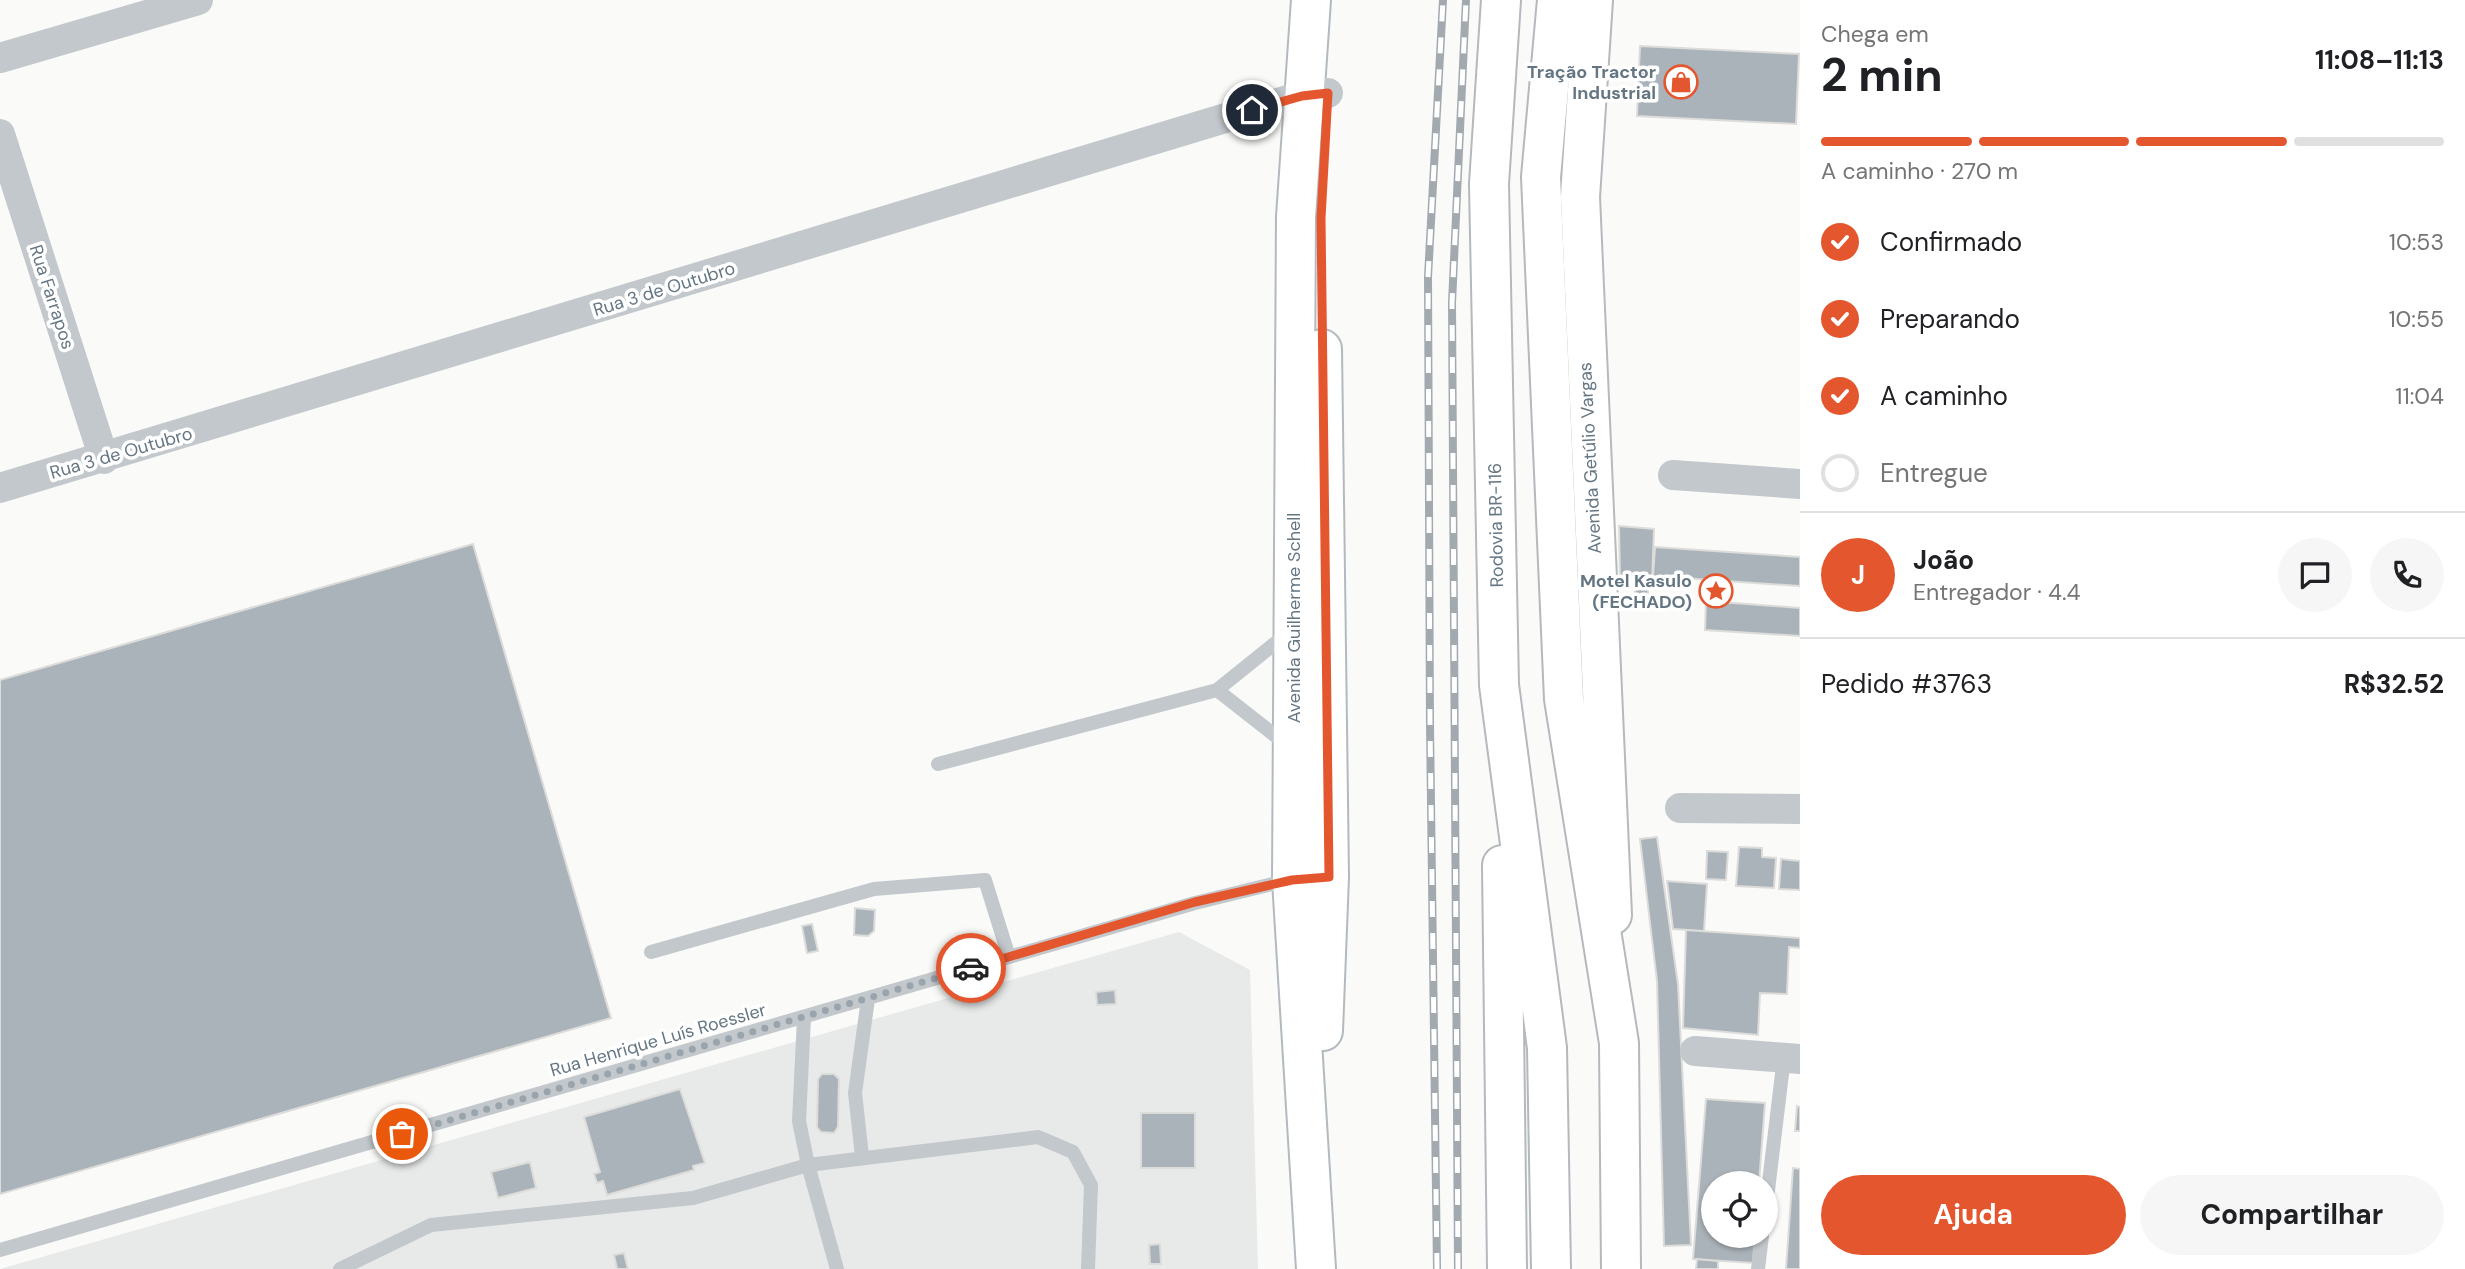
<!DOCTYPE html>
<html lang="pt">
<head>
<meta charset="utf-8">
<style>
  body { margin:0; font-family:"DM Sans",sans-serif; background:#f6f6f6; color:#202124; height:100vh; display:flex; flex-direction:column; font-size:26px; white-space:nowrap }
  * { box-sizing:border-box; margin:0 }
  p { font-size:23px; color:#757577 }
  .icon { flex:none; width:38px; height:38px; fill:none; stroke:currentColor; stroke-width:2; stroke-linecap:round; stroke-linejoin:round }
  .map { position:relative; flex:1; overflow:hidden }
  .side { display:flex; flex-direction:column; background:#fff; width:665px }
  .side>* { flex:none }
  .tools { position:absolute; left:1701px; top:1171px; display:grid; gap:14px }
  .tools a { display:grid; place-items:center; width:77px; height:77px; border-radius:50%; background:#fff; box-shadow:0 2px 5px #0004; font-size:35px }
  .pin { position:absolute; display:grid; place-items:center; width:60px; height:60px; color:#fff; margin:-30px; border:4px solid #fff; border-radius:50%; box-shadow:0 2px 7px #0007 }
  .courier { position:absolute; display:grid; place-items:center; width:70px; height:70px; margin:-35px; border:5px solid #e4572e; border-radius:50%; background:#fff; color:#222; box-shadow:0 2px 9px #0007 }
  .headline em { font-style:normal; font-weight:700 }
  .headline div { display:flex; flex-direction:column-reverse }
  .headline { display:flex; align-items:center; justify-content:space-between; height:119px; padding:0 21px }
  h1 { font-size:46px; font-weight:700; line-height:52px }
  .bar { display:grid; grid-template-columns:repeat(4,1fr); gap:10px 7px; align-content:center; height:84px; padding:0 21px }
  .bar i { height:9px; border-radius:5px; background:#e0e0e0 }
  .bar .selected { background:#e4572e }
  .bar p { grid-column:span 4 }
  .line { display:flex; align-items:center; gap:18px; padding:0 21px; border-top:2px solid #e0e0e0 }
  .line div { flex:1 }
  .round { display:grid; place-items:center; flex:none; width:74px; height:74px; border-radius:37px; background:#f6f6f6 }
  ol { padding:0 21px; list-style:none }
  li { display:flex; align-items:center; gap:21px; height:77px }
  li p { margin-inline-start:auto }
  li .icon { padding:7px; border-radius:50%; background:#e4572e; color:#fff; stroke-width:4 }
  li:last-child { color:#757577 }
  li i { width:38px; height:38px; border:4px solid #e0e0e0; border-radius:50% }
  .cta { display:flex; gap:14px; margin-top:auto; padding:14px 21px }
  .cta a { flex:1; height:80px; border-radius:42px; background:#e4572e; color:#fff; font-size:28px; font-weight:700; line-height:80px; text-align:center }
  .cta a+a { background:#f6f6f6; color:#202124 }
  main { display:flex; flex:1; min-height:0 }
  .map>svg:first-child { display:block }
</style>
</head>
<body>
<main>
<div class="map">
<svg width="1800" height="1269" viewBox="0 0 1800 1269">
  <rect width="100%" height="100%" fill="#fafaf8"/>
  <path fill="#e8e9e9" d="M1179,932L1250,970L1258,1269H0Z"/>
  <path fill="#aab3b9" stroke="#dcdcda" stroke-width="2" d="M1640,46L1799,54L1796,124L1637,116Z
    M1619,526L1654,529L1652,583H1649L1647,602L1634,601L1636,581L1620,580Z
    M473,544L611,1018L0,1194V680Z
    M1655,547L1800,557V586L1653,576Z
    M1706,601L1800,608V636L1705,630Z
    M1657,837L1678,984L1691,1245L1664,1246L1657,981L1640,839Z
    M1739,847L1762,848V857L1776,858L1774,888L1736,886Z
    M1707,851L1728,852L1726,880L1706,879Z
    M1781,859L1800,861V890L1779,889Z
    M1667,881L1707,884L1704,931L1673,929Z
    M855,908L875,910L874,931L868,936L854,935Z
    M812,924L818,951L807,953L802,926Z
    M1686,930L1800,938V948L1789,947L1787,994L1760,993L1758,1035L1683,1028Z
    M1115,990L1116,1004L1097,1005L1096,992Z
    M822,1074H834L839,1079L838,1127L834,1133L821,1132L817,1127L818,1079Z
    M680,1089L705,1163L693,1166L694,1170L607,1195L603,1181L597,1183L594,1174L600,1172L584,1117Z
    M1706,1099L1765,1103L1759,1183H1713V1236H1755L1753,1263L1693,1259Z
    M1797,1106L1800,1107V1131H1795Z
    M1141,1113H1195V1168H1141Z
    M530,1162L536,1188L498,1198L491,1172Z
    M1793,1168L1800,1169V1269H1786Z
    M1160,1244L1161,1264H1150L1149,1245Z
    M624,1253L628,1269H617L614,1255Z
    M1697,1259L1718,1261V1269H1696Z"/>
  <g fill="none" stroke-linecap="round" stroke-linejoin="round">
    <defs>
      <path id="secondary" d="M1311,0L1296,217L1292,880L1316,1269
        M1322,349L1329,877L1323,1031"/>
      <path id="primary" d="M1593,0L1580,197L1612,915"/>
      <path id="highway" d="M1501,0L1489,184L1499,685L1547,1048L1551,1269
        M1557,0L1541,177L1564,699L1619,1043L1621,1269
        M1502,865L1507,1269"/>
    </defs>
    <use href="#secondary" stroke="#b3babf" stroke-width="42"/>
    <use href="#primary" stroke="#b5babe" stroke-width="42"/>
    <use href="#highway" stroke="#b4b9bd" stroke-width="42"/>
    <path stroke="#c3c8cc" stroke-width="14" d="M1217,690L1287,745
      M938,764L1217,690L1288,633
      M651,952L874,889L985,880L1009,957
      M804,1018L799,1121L808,1165L837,1269
      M862,1156L855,1093L868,999
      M1766,1207L1784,1057
      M0,1250L1195,903L1289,880
      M340,1269L431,1225L693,1198L808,1165L1038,1137L1073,1152L1091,1185L1088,1269
      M1758,1269L1762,1236"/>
    <path stroke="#c3c8cc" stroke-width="30" d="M0,58L198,0
      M0,134L104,459
      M1673,475L1800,484
      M0,488L1252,110L1302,96L1328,93
      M1680,808L1800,809
      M1695,1051L1800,1059"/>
    <use href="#secondary" stroke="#fff" stroke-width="38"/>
    <use href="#primary" stroke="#fff" stroke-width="38"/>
    <use href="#highway" stroke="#fff" stroke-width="38"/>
    <defs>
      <path id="rail" d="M1437,1269L1430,725L1428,277L1443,0
        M1458,1269L1452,303L1466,0"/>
    </defs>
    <use href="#rail" stroke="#a2aab0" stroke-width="8"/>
    <use href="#rail" stroke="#fff" stroke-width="5" stroke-dasharray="16" stroke-linecap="butt"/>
  </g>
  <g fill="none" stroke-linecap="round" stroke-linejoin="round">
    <path stroke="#99a4ac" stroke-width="7" stroke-dasharray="0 12.6" d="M402,1134L971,968"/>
    <path stroke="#e4572e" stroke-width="9" d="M971,968L1195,902L1292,880L1329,877L1321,218L1328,93L1302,96L1252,110"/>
  </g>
  <defs>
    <symbol id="shop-ring" viewBox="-11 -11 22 22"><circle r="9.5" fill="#fff" stroke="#e4572e" stroke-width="1.5"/><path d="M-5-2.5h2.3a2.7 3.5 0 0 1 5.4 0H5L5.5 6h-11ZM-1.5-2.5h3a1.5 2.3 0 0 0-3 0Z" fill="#e4572e"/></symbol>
    <symbol id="sight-ring" viewBox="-11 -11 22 22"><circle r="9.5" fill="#fff" stroke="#e4572e" stroke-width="1.5"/><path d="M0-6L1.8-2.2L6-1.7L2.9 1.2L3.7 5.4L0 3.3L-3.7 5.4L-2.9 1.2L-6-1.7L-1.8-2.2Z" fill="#e4572e"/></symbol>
  </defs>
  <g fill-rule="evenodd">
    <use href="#shop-ring" x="1662" y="63" width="38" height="38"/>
    <use href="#sight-ring" x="1697" y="572" width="38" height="38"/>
  </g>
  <g text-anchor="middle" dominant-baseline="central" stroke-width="7" stroke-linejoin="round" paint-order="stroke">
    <g font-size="18" font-weight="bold" fill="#657683" stroke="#fff" text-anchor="end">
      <text x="1656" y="72">Tração Tractor<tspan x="1656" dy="21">Industrial</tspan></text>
      <text x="1692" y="581">Motel Kasulo<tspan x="1692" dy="21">(FECHADO)</tspan></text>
    </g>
    <g font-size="18" fill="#657683" stroke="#fff">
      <text transform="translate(664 289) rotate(-17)">Rua 3 de Outubro</text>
      <text transform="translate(52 297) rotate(72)">Rua Farrapos</text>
      <text transform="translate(121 453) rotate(-16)">Rua 3 de Outubro</text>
      <text transform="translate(1590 458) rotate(-93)">Avenida Getúlio Vargas</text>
      <text transform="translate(1496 525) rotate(-91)">Rodovia BR-116</text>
      <text transform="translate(1294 618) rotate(-90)">Avenida Guilherme Schell</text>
      <text transform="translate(658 1040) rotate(-16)">Rua Henrique Luís Roessler</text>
    </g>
  </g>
</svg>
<div class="tools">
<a><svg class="icon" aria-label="locate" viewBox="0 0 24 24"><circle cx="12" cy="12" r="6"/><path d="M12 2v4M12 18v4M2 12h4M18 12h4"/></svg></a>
</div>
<div class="pin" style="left:402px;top:1134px;background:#ea580c"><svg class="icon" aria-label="bag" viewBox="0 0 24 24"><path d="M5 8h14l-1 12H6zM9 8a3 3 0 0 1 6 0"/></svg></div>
<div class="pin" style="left:1252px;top:110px;background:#1f2937"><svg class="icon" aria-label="home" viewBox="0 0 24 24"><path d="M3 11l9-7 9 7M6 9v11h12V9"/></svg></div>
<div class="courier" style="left:971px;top:968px"><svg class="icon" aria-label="car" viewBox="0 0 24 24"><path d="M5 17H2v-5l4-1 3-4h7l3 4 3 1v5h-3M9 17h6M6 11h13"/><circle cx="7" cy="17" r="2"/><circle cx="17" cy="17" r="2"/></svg></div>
</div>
<section class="side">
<div class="headline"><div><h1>2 min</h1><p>Chega em</p></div><em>11:08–11:13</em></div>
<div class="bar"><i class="selected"></i><i class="selected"></i><i class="selected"></i><i></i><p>A caminho · 270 m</p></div>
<ol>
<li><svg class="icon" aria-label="check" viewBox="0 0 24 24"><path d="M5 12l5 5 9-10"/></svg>Confirmado<p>10:53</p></li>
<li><svg class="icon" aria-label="check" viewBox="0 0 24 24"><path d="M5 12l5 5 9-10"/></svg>Preparando<p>10:55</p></li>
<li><svg class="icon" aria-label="check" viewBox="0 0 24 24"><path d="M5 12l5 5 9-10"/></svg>A caminho<p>11:04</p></li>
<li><i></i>Entregue</li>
</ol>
<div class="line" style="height:126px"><b class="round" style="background:#e4572e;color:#fff">J</b><div><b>João</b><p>Entregador · 4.4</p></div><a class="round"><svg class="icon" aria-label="chat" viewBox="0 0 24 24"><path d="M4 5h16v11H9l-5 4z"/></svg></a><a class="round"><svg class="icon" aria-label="phone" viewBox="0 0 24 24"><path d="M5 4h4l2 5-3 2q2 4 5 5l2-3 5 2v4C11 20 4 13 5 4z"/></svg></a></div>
<div class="line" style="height:91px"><div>Pedido #3763</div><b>R$32.52</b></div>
<div class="cta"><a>Ajuda</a><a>Compartilhar</a></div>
</section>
</main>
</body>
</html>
